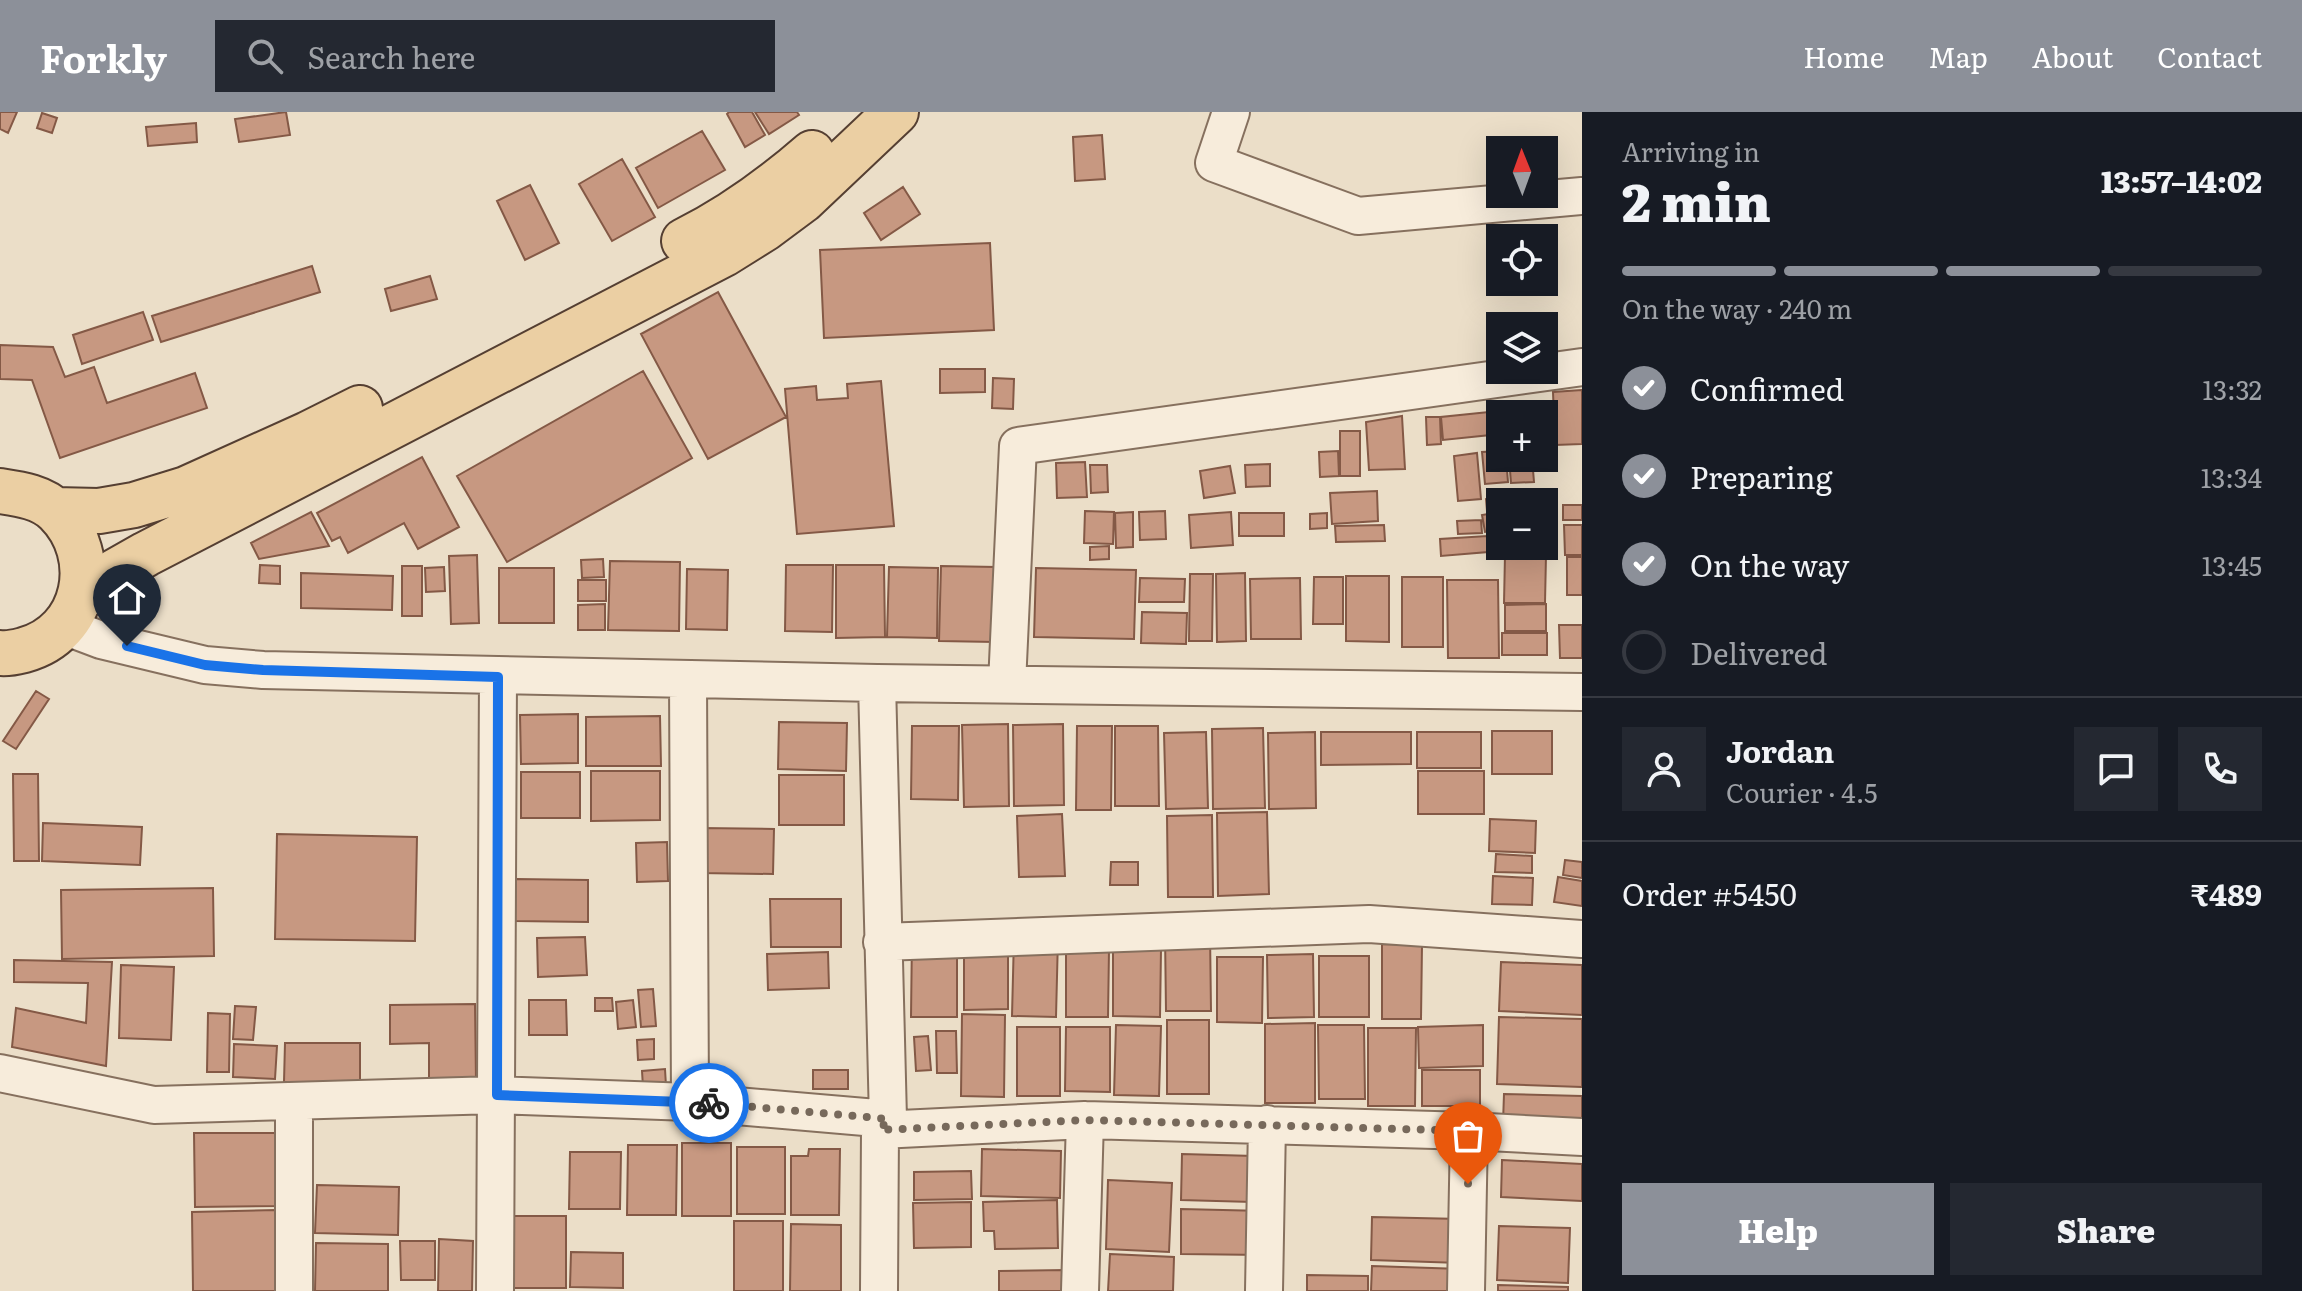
<!DOCTYPE html>
<html lang="en">
<head>
<meta charset="utf-8">
<style>
  body { margin:0; font-family:Literata,serif; background:#242831; color:#f1f3f6; height:100vh; display:flex; flex-direction:column; font-size:30px; white-space:nowrap }
  * { box-sizing:border-box; margin:0 }
  p { font-size:26px; color:#9ea1a6 }
  .icon { flex:none; width:44px; height:44px; fill:none; stroke:currentColor; stroke-width:2; stroke-linecap:round; stroke-linejoin:round }
  .map { position:relative; flex:1; overflow:hidden }
  .sheet { display:flex; flex-direction:column; background:#171b24; width:720px }
  .sheet>* { flex:none }
  .needle { width:52px; rotate:359deg }
  .controls { position:absolute; left:1486px; top:24px; display:grid; gap:16px }
  .controls a { display:grid; place-items:center; width:72px; height:72px; border-radius:0px; background:#171b24; box-shadow:0 8px 32px #0002; font-size:40px }
  .pin { position:absolute; display:grid; place-items:center; width:68px; height:68px; color:#fff; margin:-82px -34px; border-radius:50% 50% 50% 0; rotate:-45deg; box-shadow:0 0 8px #0007 }
  .pin .icon { rotate:45deg }
  .courier { position:absolute; display:grid; place-items:center; width:80px; height:80px; margin:-40px; border:6px solid #1a73e8; border-radius:50%; background:#fff; color:#222; box-shadow:0 2px 10px #0007 }
  .head em { font-style:normal; font-weight:800 }
  .head div { display:flex; flex-direction:column-reverse }
  .head { display:flex; align-items:center; justify-content:space-between; height:136px; padding:0 40px }
  h1 { font-size:52px; font-weight:800; line-height:60px }
  .bar { display:grid; grid-template-columns:repeat(4,1fr); gap:12px 8px; align-content:center; height:96px; padding:0 40px }
  .bar i { height:10px; border-radius:6px; background:#363941 }
  .bar .selected { background:#8c9099 }
  .bar p { grid-column:span 4 }
  .line { display:flex; align-items:center; gap:20px; padding:0 40px; border-top:2px solid #363941 }
  .line div { flex:1 }
  .round { display:grid; place-items:center; flex:none; width:84px; height:84px; border-radius:0px; background:#242831 }
  ol { padding:0 40px; list-style:none }
  li { display:flex; align-items:center; gap:24px; height:88px }
  li p { margin-inline-start:auto }
  li .icon { padding:8px; border-radius:50%; background:#8c9099; color:#fff; stroke-width:4 }
  li:last-child { color:#9ea1a6 }
  li i { width:44px; height:44px; border:4px solid #363941; border-radius:50% }
  .action { display:flex; gap:16px; margin-top:auto; padding:16px 40px }
  .action a { flex:1; height:92px; border-radius:0px; background:#8c9099; color:#fff; font-size:32px; font-weight:800; line-height:92px; text-align:center }
  .action a+a { background:#242831; color:#f1f3f6 }
  header { display:flex; align-items:center; gap:48px; box-sizing:border-box; height:112px; padding:0 40px; background:#8c9099; color:#fff }
  header strong { font-size:38px }
  nav { display:flex; gap:44px; margin-inline-start:auto; font-size:28px }
  .search { width:560px; height:72px; background:#242831; display:flex; align-items:center; gap:20px; box-sizing:border-box; padding:0 28px; border-radius:0px; color:#9ea1a6; font-size:30px }
  main { display:flex; flex:1; min-height:0 }
  .map>svg:first-child { display:block }
</style>
</head>
<body>
<header>
<strong>Forkly</strong>
<div class="search"><svg class="icon" aria-label="search" viewBox="0 0 24 24"><circle cx="10" cy="10" r="6"/><path d="M15 15l6 6"/></svg>Search here</div>
<nav><a>Home</a><a>Map</a><a>About</a><a>Contact</a></nav>
</header>
<main>
<div class="map">
<svg width="1582" height="1179" viewBox="0 0 1582 1179">
  <rect width="100%" height="100%" fill="#ebdec8"/>
  <path fill="#c79881" stroke="#845946" stroke-width="2" d="M0,0H17L8,21L0,17Z
    M286,0L290,23L239,30L235,7Z
    M729,0H752L765,23L745,35L727,2Z
    M755,0H797L799,3L769,22Z
    M42,1L57,6L52,21L37,16Z
    M196,11L197,30L148,34L146,15Z
    M702,19L725,58L658,96L636,56Z
    M1102,23L1105,67L1075,69L1073,25Z
    M622,47L655,105L612,129L579,72Z
    M530,73L559,131L525,148L497,89Z
    M903,75L920,102L881,128L864,101Z
    M990,131L994,218L824,226L820,138Z
    M312,154L320,180L161,230L152,204Z
    M430,164L437,187L391,199L385,177Z
    M718,180L786,305L708,347L641,222Z
    M143,200L153,228L82,252L73,223Z
    M0,233L53,235L65,265L94,255L107,291L195,261L207,296L60,346L32,268L0,267Z
    M940,257H985V280L940,281Z
    M643,259L692,346L507,450L457,364Z
    M993,266L1014,267L1013,297L992,296Z
    M881,269L894,414L797,422L785,277L816,274L817,288L848,286L847,272Z
    M1582,278V332L1555,333L1553,280Z
    M1508,298L1509,302H1500V322L1443,328L1441,305Z
    M1402,304L1405,357L1369,358L1366,310Z
    M1426,305H1440L1441,332L1427,333Z
    M1340,319H1360V364H1340Z
    M1338,339L1339,364L1320,365L1319,340Z
    M1500,339V346H1506L1508,370L1485,372L1482,340Z
    M1477,341L1481,387L1458,389L1454,344Z
    M422,345L459,415L418,437L404,411L348,441L340,425L332,429L317,401Z
    M1509,346H1532L1534,370L1511,371Z
    M1085,350L1087,385L1057,386L1056,351Z
    M1270,352V374L1246,375L1245,353Z
    M1090,353H1107L1108,380L1091,381Z
    M1230,354L1235,381L1204,386L1200,359Z
    M1377,379L1378,409L1332,412L1330,381Z
    M1524,381L1525,390H1500V397L1487,399L1486,387Z
    M1563,393H1582V408H1563Z
    M1085,399L1114,400L1113,432L1084,431Z
    M1165,399L1166,427L1140,428L1139,400Z
    M311,400L329,434L259,447L251,431Z
    M1133,400V435L1116,436L1115,401Z
    M1231,400L1233,433L1191,436L1189,403Z
    M1500,400V418L1485,420L1482,403Z
    M1239,401H1284V424H1239Z
    M1327,401V416L1310,417V402Z
    M1481,408L1482,421L1458,422L1457,409Z
    M1384,413L1385,429L1336,430L1335,414Z
    M1564,413H1582V443H1565Z
    M1487,424L1488,440L1441,444L1440,427Z
    M1109,434V447L1090,448V435Z
    M477,443L479,511L451,512L449,444Z
    M1505,443H1546L1545,491H1504Z
    M1567,445H1582V483H1567Z
    M603,447L604,465L582,466L581,448Z
    M610,449L680,450L679,519L608,518Z
    M260,453L280,454V472L259,471Z
    M786,453H833L832,520L785,519Z
    M836,453H884L885,525L836,526Z
    M402,454H422V504H402Z
    M941,454L996,455L995,530L939,529Z
    M444,455L445,479L426,480L425,456Z
    M889,455L938,456L937,526L887,525Z
    M499,456H554V511H499Z
    M1036,456L1136,458L1134,527L1034,525Z
    M687,457L728,458L727,518L686,517Z
    M301,461L393,464L392,498L301,496Z
    M1245,461L1246,529L1217,530L1216,462Z
    M1190,462H1213L1212,529H1189Z
    M1346,464H1389V530L1346,529Z
    M1314,465H1343V512H1313Z
    M1402,465H1443V535H1402Z
    M1140,466L1185,467L1184,490H1139Z
    M1300,466L1301,527H1251L1250,467Z
    M578,468H606V489H578Z
    M1447,468H1498L1499,546H1448Z
    M605,492V518H578V493Z
    M1546,492V519H1505V493Z
    M1142,500L1187,501L1186,532L1141,531Z
    M1559,513H1582V546H1560Z
    M1502,521H1547V543H1502Z
    M36,579L49,587L16,637L3,629Z
    M578,602V651L521,652L520,603Z
    M660,604L661,654H586V605Z
    M779,610L847,611L846,659L778,657Z
    M1008,612L1009,694L964,695L962,613Z
    M1063,612L1064,693L1014,694L1013,613Z
    M912,614H959L958,688L911,687Z
    M1077,614H1112L1111,698H1076Z
    M1115,614H1158L1159,694H1115Z
    M1263,616L1265,696L1213,697L1212,617Z
    M1492,619H1552V662H1492Z
    M1206,620L1208,696L1166,697L1164,621Z
    M1315,620L1316,696L1269,697L1268,621Z
    M1321,620H1411V652L1321,653Z
    M1417,620H1481V656H1417Z
    M591,659H660V708L591,709Z
    M1418,659H1484V702H1418Z
    M521,660H580V706H521Z
    M13,662H38L39,749H14Z
    M779,663H844V713H779Z
    M1267,700L1269,782L1218,784L1217,701Z
    M1062,702L1065,764L1019,765L1017,704Z
    M1212,703L1213,785H1168L1167,704Z
    M1490,707L1536,709L1535,741L1489,739Z
    M43,711L142,715L140,753L42,749Z
    M700,716L774,717L773,762L699,761Z
    M277,722L417,725L415,829L275,827Z
    M667,730L668,769L637,770L636,731Z
    M1496,742L1532,744V761L1495,760Z
    M1565,748L1582,750V766L1563,763Z
    M1111,750H1138V773H1110Z
    M1493,764L1533,766L1532,793L1492,792Z
    M1558,765L1582,769V794L1554,790Z
    M516,767L588,768V810L515,809Z
    M213,776L214,844L62,847L61,778Z
    M770,787H841V835H771Z
    M1165,821H1210L1211,899H1166Z
    M912,823L957,824V905H911Z
    M1014,824L1058,825L1056,905L1012,904Z
    M585,825L587,863L538,865L537,826Z
    M1008,825V897L964,898V831Z
    M1382,832L1422,833L1421,907H1382Z
    M1113,837H1161L1160,905L1113,904Z
    M1066,838H1109L1108,905H1066Z
    M828,840L829,876L768,878L767,842Z
    M1313,842L1314,905L1268,906L1267,843Z
    M1319,844H1369V905H1319Z
    M1217,845H1263L1262,911L1217,910Z
    M14,848L112,850L106,954L12,935L16,896L86,911L88,871L14,870Z
    M1501,850L1582,853V903L1499,899Z
    M121,853L174,855L171,928L119,926Z
    M653,877L656,914L641,915L638,878Z
    M595,886H612L613,899H595Z
    M529,888H566L567,923H529Z
    M633,888L636,915L618,917L616,890Z
    M475,892L476,969H429V931L390,932V893Z
    M235,894L256,895L253,928L233,927Z
    M208,901L230,902L229,960H207Z
    M962,902L1005,903L1004,985L961,984Z
    M1499,905L1582,907V975L1497,972Z
    M1167,908H1209V982H1167Z
    M1315,911V991H1265V912Z
    M1116,913L1161,914L1159,984L1114,983Z
    M1318,913H1364L1365,987H1319Z
    M1483,913V954L1419,956L1418,915Z
    M1017,915H1060V984H1017Z
    M1066,915H1110V980L1065,979Z
    M1368,916H1416L1415,994H1368Z
    M936,919H956L957,961H937Z
    M928,924L931,958L916,959L914,925Z
    M654,927V947L638,948L637,928Z
    M285,931H360V970H284Z
    M234,932L277,934L275,967L233,965Z
    M665,957L666,974L643,975L642,959Z
    M813,958H848V977H813Z
    M1422,958H1480V994H1422Z
    M1504,982L1582,984V1013L1503,1011Z
    M194,1021H278L279,1094L195,1095Z
    M682,1031H731V1104H682Z
    M628,1033H677L676,1103H627Z
    M737,1035H785V1102H737Z
    M809,1037H840L839,1103H791V1044H808Z
    M982,1037L1061,1039L1060,1086L981,1084Z
    M570,1040H621L620,1097H569Z
    M1182,1042L1254,1044L1252,1090L1181,1088Z
    M1502,1048L1582,1052V1089L1501,1085Z
    M971,1059L972,1087L914,1088V1060Z
    M1108,1068L1172,1071L1169,1140L1106,1137Z
    M317,1073L399,1075L398,1123L315,1121Z
    M1057,1088L1058,1136L995,1137L994,1119H984L983,1090Z
    M971,1090V1135L914,1136L913,1091Z
    M1181,1097L1264,1099V1143L1181,1142Z
    M276,1098L278,1179H193L192,1100Z
    M513,1104H566V1176H513Z
    M1372,1105L1461,1107L1460,1151L1371,1148Z
    M734,1109H783V1179H734Z
    M791,1112L841,1113V1179H790Z
    M1499,1114L1570,1116L1568,1171L1497,1168Z
    M439,1127L473,1129L472,1179H438Z
    M400,1129H435V1168H401Z
    M316,1131L388,1132V1179H315Z
    M571,1140L623,1141V1176L570,1175Z
    M1110,1142L1174,1145L1173,1179H1108Z
    M1372,1154L1461,1157L1460,1179H1371Z
    M1065,1158V1179H999V1159Z
    M1307,1163L1368,1164V1179H1307Z
    M1498,1173L1568,1175V1179H1498Z"/>
  <g fill="none" stroke-linecap="round" stroke-linejoin="round">
    <defs>
      <path id="minor" d="M1231,0L1214,51L1358,104L1582,84
        M64,514L101,528L205,553L263,558L877,571L1582,580
        M688,567L690,990
        M877,571L888,1007L880,1018L879,1179
        M1007,572L1018,334L1582,255
        M882,830L1369,812L1582,827
        M0,961L154,993L497,983L690,990L888,1007
        M880,1018L1085,1008L1469,1019L1582,1025
        M294,1179V989
        M495,1179L498,565
        M1080,1179L1085,1008
        M1264,1179L1267,1012
        M1466,1179L1469,1019"/>
      <path id="major" d="M684,129C730,106 773,75 812,41
        M0,379C20,382 42,385 57,400C101,444 87,521 24,538C16,540 9,542 0,541
        M55,398L99,399L134,393L186,377L308,322L360,296
        M80,487L116,459L146,442L724,142L764,117L803,88L896,0"/>
    </defs>
    <use href="#minor" stroke="#86705e" stroke-width="40"/>
    <use href="#major" stroke="#553f32" stroke-width="48"/>
    <use href="#minor" stroke="#f7ecdb" stroke-width="36"/>
    <use href="#major" stroke="#ebcfa3" stroke-width="44"/>
  </g>
  <g fill="none" stroke-linecap="round" stroke-linejoin="round">
    <path stroke="#77695b" stroke-width="8" stroke-dasharray="0 14.4" d="M709,991L888,1007L880,1018L1085,1008L1469,1019L1468,1072"/>
    <path stroke="#1a73e8" stroke-width="10" d="M127,534L205,553L263,558L498,565L497,983L709,991"/>
  </g>
</svg>
<div class="controls">
<a><svg class="needle" viewBox="-14 -14 28 28"><path d="M0-13l5 13h-10z" fill="#e53935"/><path d="M0 13l5-13h-10z" fill="#9ea1a6"/></svg></a>
<a><svg class="icon" aria-label="locate" viewBox="0 0 24 24"><circle cx="12" cy="12" r="6"/><path d="M12 2v4M12 18v4M2 12h4M18 12h4"/></svg></a>
<a><svg class="icon" aria-label="layers" viewBox="0 0 24 24"><path d="M12 4l9 5-9 5-9-5zM3 14l9 5 9-5"/></svg></a>
<a>+</a>
<a>−</a>
</div>
<div class="pin" style="left:1468px;top:1072px;background:#ea580c"><svg class="icon" aria-label="bag" viewBox="0 0 24 24"><path d="M5 8h14l-1 12H6zM9 8a3 3 0 0 1 6 0"/></svg></div>
<div class="pin" style="left:127px;top:534px;background:#1f2937"><svg class="icon" aria-label="home" viewBox="0 0 24 24"><path d="M3 11l9-7 9 7M6 9v11h12V9"/></svg></div>
<div class="courier" style="left:709px;top:991px"><svg class="icon" aria-label="bike" viewBox="0 0 24 24"><circle cx="6" cy="16" r="4"/><circle cx="18" cy="16" r="4"/><path d="M6 16l4-8h5l3 8M10 8l3 8H6M13 5h3"/></svg></div>
</div>
<section class="sheet">
<div class="head"><div><h1>2 min</h1><p>Arriving in</p></div><em>13:57–14:02</em></div>
<div class="bar"><i class="selected"></i><i class="selected"></i><i class="selected"></i><i></i><p>On the way · 240 m</p></div>
<ol>
<li><svg class="icon" aria-label="check" viewBox="0 0 24 24"><path d="M5 12l5 5 9-10"/></svg>Confirmed<p>13:32</p></li>
<li><svg class="icon" aria-label="check" viewBox="0 0 24 24"><path d="M5 12l5 5 9-10"/></svg>Preparing<p>13:34</p></li>
<li><svg class="icon" aria-label="check" viewBox="0 0 24 24"><path d="M5 12l5 5 9-10"/></svg>On the way<p>13:45</p></li>
<li><i></i>Delivered</li>
</ol>
<div class="line" style="height:144px"><a class="round"><svg class="icon" aria-label="person" viewBox="0 0 24 24"><circle cx="12" cy="8" r="4"/><path d="M4 21q1-7 8-7t8 7"/></svg></a><div><b>Jordan</b><p>Courier · 4.5</p></div><a class="round"><svg class="icon" aria-label="chat" viewBox="0 0 24 24"><path d="M4 5h16v11H9l-5 4z"/></svg></a><a class="round"><svg class="icon" aria-label="phone" viewBox="0 0 24 24"><path d="M5 4h4l2 5-3 2q2 4 5 5l2-3 5 2v4C11 20 4 13 5 4z"/></svg></a></div>
<div class="line" style="height:104px"><div>Order #5450</div><b>₹489</b></div>
<div class="action"><a>Help</a><a>Share</a></div>
</section>
</main>
</body>
</html>
